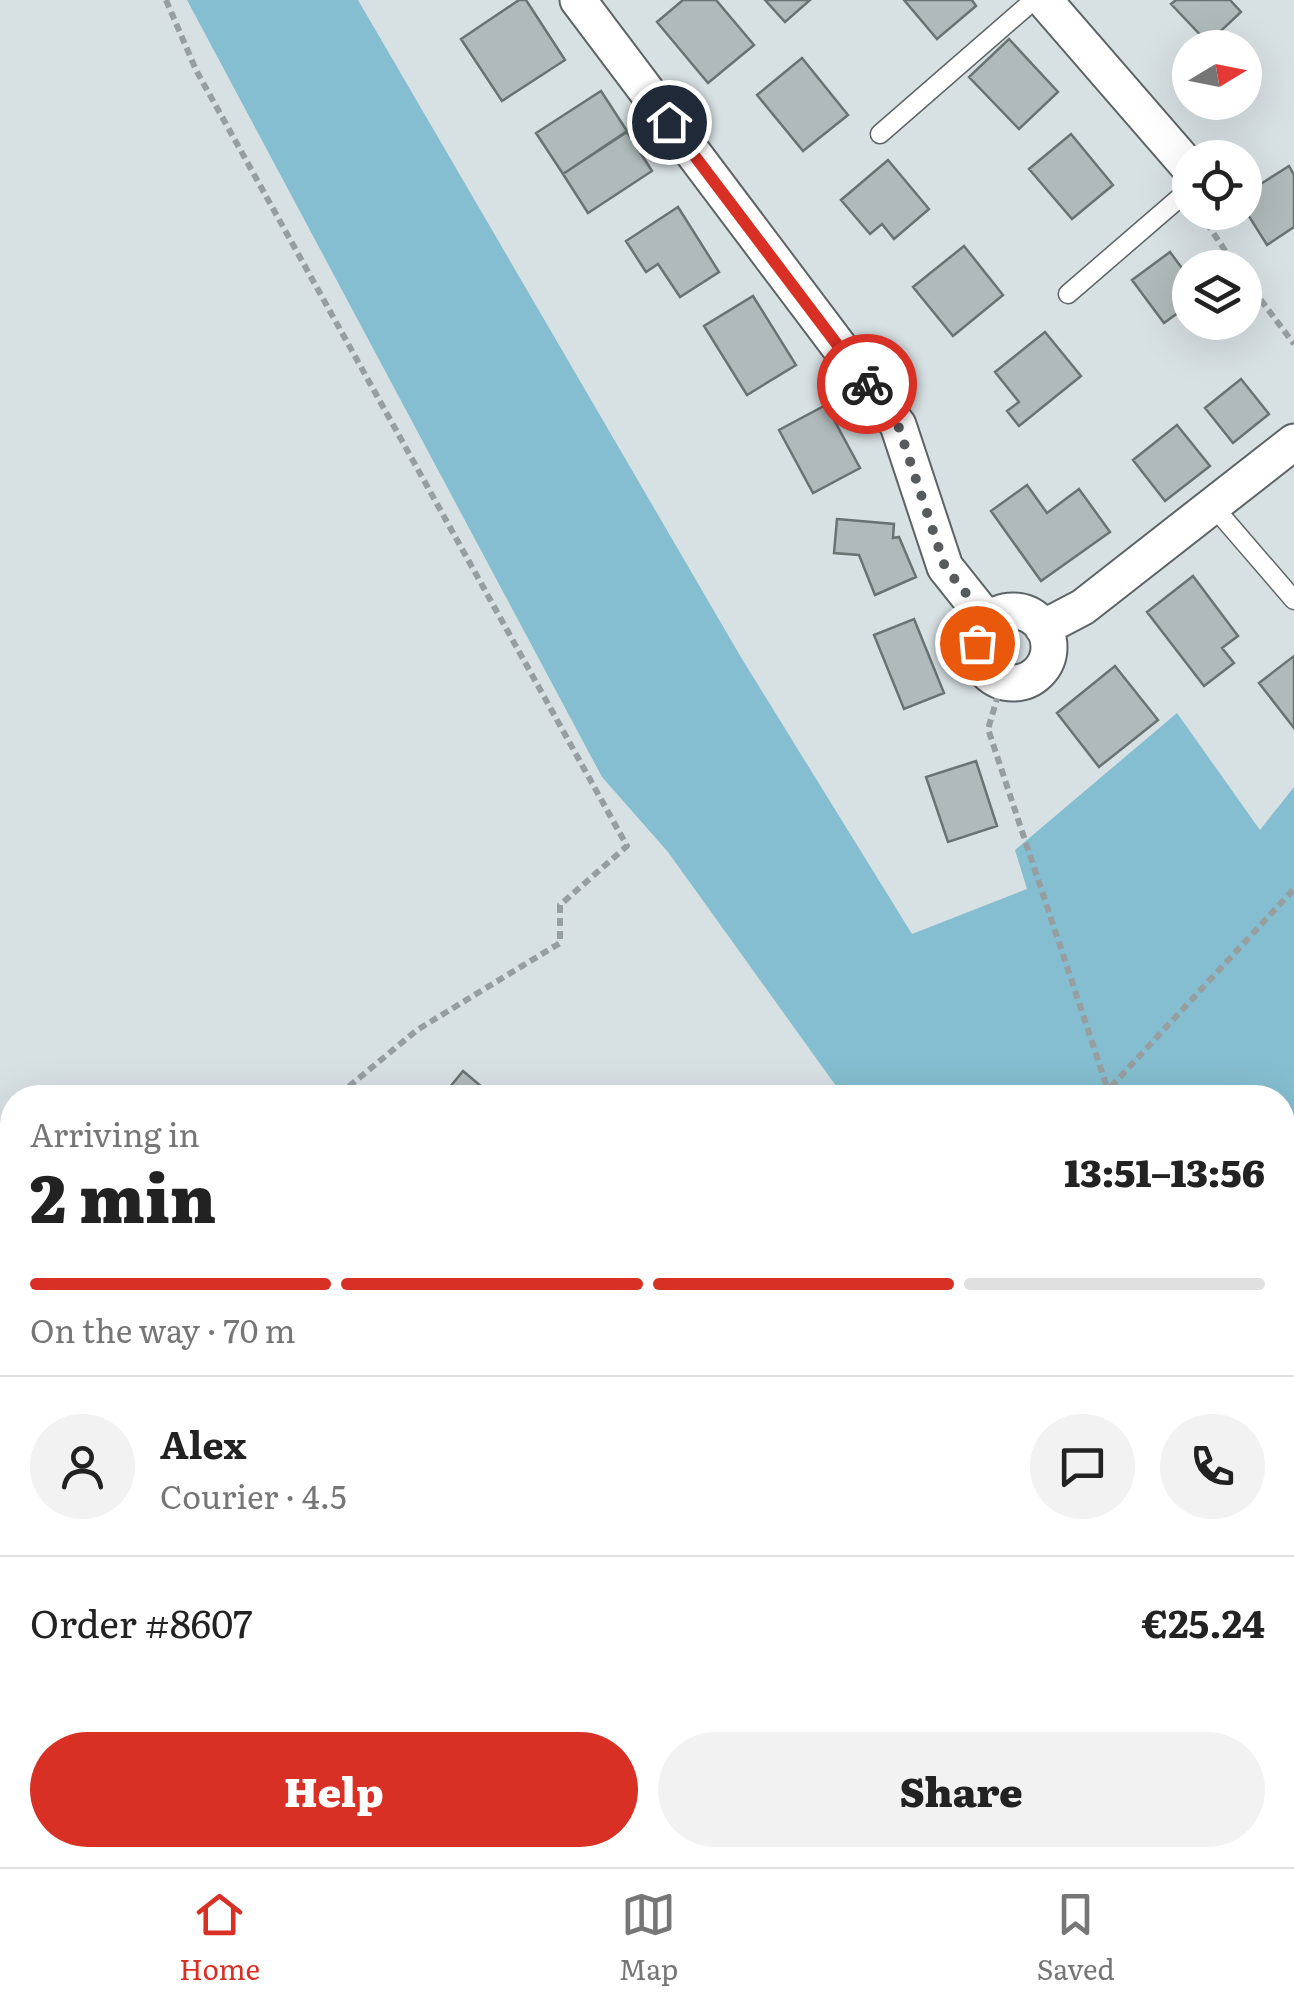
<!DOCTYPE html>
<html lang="en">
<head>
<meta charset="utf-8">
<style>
  body { margin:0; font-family:Literata,serif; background:#f2f2f2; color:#222; height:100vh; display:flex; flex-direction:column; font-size:38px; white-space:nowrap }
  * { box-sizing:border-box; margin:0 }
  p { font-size:32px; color:#767676 }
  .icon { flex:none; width:55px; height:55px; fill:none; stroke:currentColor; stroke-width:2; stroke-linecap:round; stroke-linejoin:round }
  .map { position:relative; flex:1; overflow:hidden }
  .panel { position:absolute; left:0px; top:1085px; width:1295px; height:782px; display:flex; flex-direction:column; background:#fff; border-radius:40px 40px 0 0; box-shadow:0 10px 40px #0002 }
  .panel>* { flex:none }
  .needle { width:65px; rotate:80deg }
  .fabs { position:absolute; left:1172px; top:30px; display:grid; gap:20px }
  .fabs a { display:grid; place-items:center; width:90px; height:90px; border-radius:50%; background:#fff; box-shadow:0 10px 40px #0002; font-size:50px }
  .pin { position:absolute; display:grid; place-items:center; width:85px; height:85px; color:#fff; margin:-42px; border:5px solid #fff; border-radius:50%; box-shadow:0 2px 10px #0007 }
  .courier { position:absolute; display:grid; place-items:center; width:100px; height:100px; margin:-50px; border:8px solid #d93025; border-radius:50%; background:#fff; color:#222; box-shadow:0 2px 12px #0007 }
  .summary em { font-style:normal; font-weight:800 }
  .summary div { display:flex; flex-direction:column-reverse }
  .summary { display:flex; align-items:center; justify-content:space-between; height:170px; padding:0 30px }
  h1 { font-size:65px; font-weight:800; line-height:75px }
  .bar { display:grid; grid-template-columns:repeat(4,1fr); gap:15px 10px; align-content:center; height:120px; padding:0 30px }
  .bar i { height:12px; border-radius:8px; background:#e0e0e0 }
  .bar .active { background:#d93025 }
  .bar p { grid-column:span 4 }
  .line { display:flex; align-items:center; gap:25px; padding:0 30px; border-top:2px solid #e0e0e0 }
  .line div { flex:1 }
  .round { display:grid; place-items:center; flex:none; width:105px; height:105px; border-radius:52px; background:#f2f2f2 }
  .primary-button { display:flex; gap:20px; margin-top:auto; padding:20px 30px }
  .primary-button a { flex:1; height:115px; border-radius:60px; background:#d93025; color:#fff; font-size:40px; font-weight:800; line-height:115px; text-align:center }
  .primary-button a+a { background:#f2f2f2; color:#222 }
  .menu { display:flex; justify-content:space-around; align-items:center; height:140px; border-top:2px solid #e0e0e0; background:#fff; font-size:28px; color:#767676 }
  .menu a { display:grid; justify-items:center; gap:5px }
  .menu .active { color:#d93025 }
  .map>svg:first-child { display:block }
</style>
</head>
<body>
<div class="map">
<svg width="1294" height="1867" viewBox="0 0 1294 1867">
  <rect width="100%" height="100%" fill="#d7e0e3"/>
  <path fill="#85bed0" d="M187,0H358L742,659L912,934L1027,889L1015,850L1177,713L1260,830L1294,787V1867H1260L1258,1855H1282V1098L844,1097L668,852L602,777Z
    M0,1589L12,1590V1770L0,1752Z
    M71,1855H341L350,1867H80Z
    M551,1855H649L658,1867H530Z"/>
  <path fill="#b0baba" stroke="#6a7373" stroke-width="2.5" d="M519,0H526L565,60L502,101L461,39Z
    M683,0H716L754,45L708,83L657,22Z
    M765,0H810L785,22Z
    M904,0H972L976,6L937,39Z
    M1176,0H1230L1241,12L1208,43L1171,4Z
    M1009,39L1058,92L1019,129L969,77Z
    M802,58L848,115L803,151L757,95Z
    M601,91L627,131L563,174L536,133Z
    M627,132L652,171L588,213L563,174Z
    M1071,134L1113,185L1072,219L1029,169Z
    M888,160L929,209L894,239L882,224L870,234L841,200Z
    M1289,166L1294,175V227L1267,245L1245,210V194Z
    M678,207L719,272L680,297L658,264L646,272L626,241Z
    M964,246L1003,295L953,336L913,287Z
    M1170,252L1190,279V304L1164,323L1132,280Z
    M753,296L796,365L747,395L704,326Z
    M1045,332L1081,376L1019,426L1007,411L1019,402L995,372Z
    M1241,379L1269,414L1233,443L1205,408Z
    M826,405L860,468L813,493L779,430Z
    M1177,425L1210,466L1165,501L1133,460Z
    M1027,485L1047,513L1079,489L1110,532L1041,581L991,511Z
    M837,519L894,524L893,538L899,537L916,577L875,595L859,555L834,553Z
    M1193,576L1238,636L1222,648L1234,663L1204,686L1147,612Z
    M914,619L944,693L904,709L874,635Z
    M1294,656V728L1259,683Z
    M1115,666L1158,720L1099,767L1057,713Z
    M976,761L997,826L948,842L926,777Z
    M463,1071L495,1098H441Z
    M12,1263V1298L0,1290V1282Z
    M0,1422L12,1444V1470L0,1477Z
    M377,1855H450L434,1867H386Z"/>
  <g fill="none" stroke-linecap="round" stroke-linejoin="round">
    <defs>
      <path id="service" d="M880,134L1034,0
        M1068,294L1185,193L1188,166
        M1213,506L1294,600
        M0,1344L12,1362
        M808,1867L834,1855"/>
      <path id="minor" d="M578,0L898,425L945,567L988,621
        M1044,0L1188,166
        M977 647a36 36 0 1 1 72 0a36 36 0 1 1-72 0Z
        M1043,628L1083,607L1294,442"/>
      <path id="tertiary" d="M0,1184L12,1193
        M685,1855L693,1867"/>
    </defs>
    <use href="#service" stroke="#5c6466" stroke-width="21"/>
    <use href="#minor" stroke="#5c6466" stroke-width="39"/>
    <use href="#tertiary" stroke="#5c6466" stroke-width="46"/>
    <path stroke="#969ea0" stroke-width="6" stroke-dasharray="8 5" stroke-linecap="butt" d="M166,0L196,70L627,846L560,905V943L417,1030L335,1098
      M1199,212L1237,268
      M1245,279L1294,344
      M1002,682L988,729L1108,1090
      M1105,1098L1108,1090L1294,889
      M1282,1708L1294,1764"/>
    <use href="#service" stroke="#fff" stroke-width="18"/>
    <use href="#minor" stroke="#fff" stroke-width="35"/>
    <use href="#tertiary" stroke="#fff" stroke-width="42"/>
  </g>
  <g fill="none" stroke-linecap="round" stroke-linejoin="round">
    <path stroke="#565b5d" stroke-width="10" stroke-dasharray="0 18" d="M867,384L898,425L945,567L988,621L977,643"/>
    <path stroke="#d93025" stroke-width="12" d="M669,122L867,384"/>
  </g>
</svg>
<div class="fabs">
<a><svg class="needle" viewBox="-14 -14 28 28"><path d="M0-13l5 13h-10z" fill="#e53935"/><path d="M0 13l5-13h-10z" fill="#767676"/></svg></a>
<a><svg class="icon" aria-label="locate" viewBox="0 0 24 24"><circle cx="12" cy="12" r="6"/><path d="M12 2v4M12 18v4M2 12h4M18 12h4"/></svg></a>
<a><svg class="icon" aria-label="layers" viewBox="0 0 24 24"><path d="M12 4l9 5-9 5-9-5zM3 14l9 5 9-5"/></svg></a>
</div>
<div class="pin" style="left:977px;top:643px;background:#ea580c"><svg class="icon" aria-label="bag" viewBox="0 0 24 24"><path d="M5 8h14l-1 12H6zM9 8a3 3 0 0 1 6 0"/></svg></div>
<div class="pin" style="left:669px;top:122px;background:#1f2937"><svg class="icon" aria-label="home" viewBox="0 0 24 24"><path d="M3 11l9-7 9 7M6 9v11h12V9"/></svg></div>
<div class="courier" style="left:867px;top:384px"><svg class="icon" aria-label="bike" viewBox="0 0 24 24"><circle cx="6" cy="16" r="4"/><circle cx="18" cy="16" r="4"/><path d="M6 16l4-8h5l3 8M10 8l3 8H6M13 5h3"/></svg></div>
<section class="panel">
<div class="summary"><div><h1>2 min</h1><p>Arriving in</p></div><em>13:51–13:56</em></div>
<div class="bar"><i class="active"></i><i class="active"></i><i class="active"></i><i></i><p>On the way · 70 m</p></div>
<div class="line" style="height:180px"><a class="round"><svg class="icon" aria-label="person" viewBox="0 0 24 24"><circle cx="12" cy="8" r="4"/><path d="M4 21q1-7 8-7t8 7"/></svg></a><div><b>Alex</b><p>Courier · 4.5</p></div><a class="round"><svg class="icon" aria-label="chat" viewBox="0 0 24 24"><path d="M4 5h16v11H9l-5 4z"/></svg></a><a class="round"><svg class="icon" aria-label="phone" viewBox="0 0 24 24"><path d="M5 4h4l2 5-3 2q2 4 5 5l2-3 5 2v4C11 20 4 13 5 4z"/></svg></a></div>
<div class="line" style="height:130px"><div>Order #8607</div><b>€25.24</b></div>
<div class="primary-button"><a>Help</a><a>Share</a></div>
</section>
</div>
<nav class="menu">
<a class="active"><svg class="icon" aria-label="home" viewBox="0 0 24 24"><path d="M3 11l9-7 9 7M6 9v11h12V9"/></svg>Home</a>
<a><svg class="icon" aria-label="map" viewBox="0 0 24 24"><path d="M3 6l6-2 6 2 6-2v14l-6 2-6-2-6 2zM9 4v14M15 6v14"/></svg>Map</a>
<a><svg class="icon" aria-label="saved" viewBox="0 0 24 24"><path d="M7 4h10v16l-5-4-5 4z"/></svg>Saved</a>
</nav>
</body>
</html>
